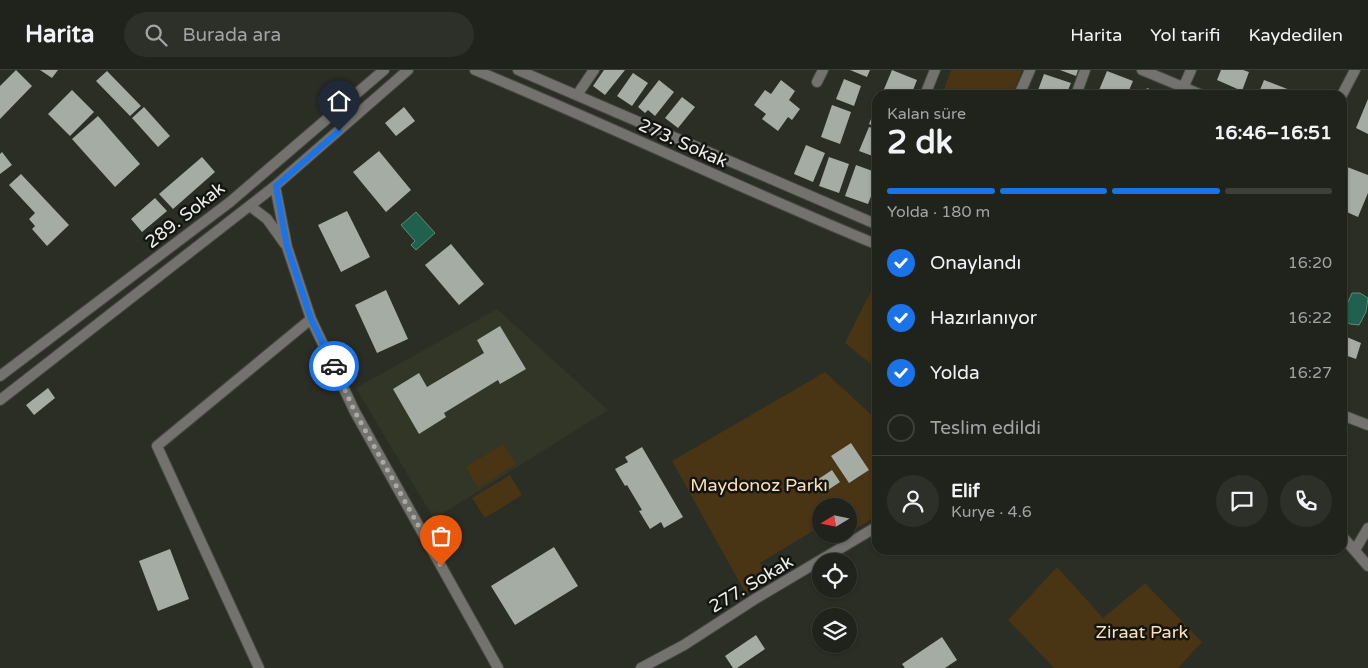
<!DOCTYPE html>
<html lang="tr">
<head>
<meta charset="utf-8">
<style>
  body { margin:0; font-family:"Varela Round",sans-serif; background:#2d2f29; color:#f1f3f6; height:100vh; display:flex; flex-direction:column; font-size:19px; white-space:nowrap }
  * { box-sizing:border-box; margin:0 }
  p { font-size:16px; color:#a2a4a3 }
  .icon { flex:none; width:28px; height:28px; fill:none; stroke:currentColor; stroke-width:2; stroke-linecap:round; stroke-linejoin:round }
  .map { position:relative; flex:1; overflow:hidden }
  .details { position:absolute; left:872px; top:20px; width:475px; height:465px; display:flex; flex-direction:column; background:#20221c; border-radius:15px; box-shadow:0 1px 4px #0004,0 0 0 1px #3d3f3b }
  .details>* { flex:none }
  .needle { width:32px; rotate:260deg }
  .fabs { position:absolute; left:812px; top:428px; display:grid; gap:10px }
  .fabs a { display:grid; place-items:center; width:45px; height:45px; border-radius:50%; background:#20221c; box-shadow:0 1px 4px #0004,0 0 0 1px #3d3f3b; font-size:25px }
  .pin { position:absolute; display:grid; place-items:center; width:42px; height:42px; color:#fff; margin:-51px -21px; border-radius:50% 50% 50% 0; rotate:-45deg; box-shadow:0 0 5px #0007 }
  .pin .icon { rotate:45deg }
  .courier { position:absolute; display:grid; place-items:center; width:50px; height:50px; margin:-25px; border:4px solid #1a73e8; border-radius:50%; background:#fff; color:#222; box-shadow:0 1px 6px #0007 }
  .headline em { font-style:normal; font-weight:700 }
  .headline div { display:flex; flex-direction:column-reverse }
  .headline { display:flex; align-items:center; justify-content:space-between; height:85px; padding:0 15px }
  h1 { font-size:32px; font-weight:700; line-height:38px }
  .bar { display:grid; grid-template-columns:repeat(4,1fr); gap:8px 5px; align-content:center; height:60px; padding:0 15px }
  .bar i { height:6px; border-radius:4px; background:#3d3f3b }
  .bar .on { background:#1a73e8 }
  .bar p { grid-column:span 4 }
  .line { display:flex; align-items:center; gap:12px; padding:0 15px; border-top:1px solid #3d3f3b }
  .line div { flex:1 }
  .round { display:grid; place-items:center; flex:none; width:52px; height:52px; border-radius:26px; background:#2d2f29 }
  ol { padding:0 15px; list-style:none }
  li { display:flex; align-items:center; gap:15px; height:55px }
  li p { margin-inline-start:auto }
  li .icon { padding:5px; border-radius:50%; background:#1a73e8; color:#fff; stroke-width:4 }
  li:last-child { color:#a2a4a3 }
  li i { width:28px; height:28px; border:2px solid #3d3f3b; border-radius:50% }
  header { display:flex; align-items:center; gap:30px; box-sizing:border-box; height:70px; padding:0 25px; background:#20221c; border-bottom:1px solid #3d3f3b }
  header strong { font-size:24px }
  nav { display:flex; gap:28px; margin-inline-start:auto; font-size:18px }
  .search { width:350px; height:45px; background:#2d2f29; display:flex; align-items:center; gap:12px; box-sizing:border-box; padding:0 18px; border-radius:28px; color:#a2a4a3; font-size:19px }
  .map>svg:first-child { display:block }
</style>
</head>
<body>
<header>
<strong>Harita</strong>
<div class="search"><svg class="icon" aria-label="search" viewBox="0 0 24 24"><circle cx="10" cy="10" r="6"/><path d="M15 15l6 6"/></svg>Burada ara</div>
<nav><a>Harita</a><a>Yol tarifi</a><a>Kaydedilen</a></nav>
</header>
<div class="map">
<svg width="1368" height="598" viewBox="0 0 1368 598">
  <rect width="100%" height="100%" fill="#2b2e25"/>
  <path fill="#313627" d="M497,239L608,340L434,449L356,318Z"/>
  <path fill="#493414" d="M951,0H1022V1L1012,25H942Z
    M877,209L878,299H877L845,273Z
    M825,302L877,350V445L844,467L842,464H849V436H821V456L760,493L770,511L746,524L672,391Z
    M503,374L516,394L478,418L466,397Z
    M510,405L522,425L485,448L472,428Z
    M1057,497L1103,548L1145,513L1202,572L1178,598H1054L1008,550Z"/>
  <path fill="#1f614c" stroke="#5d8c7b" d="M416,142L435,163L416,180L411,175L415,171L401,155Z
    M1352,223H1360L1368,228L1366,242L1359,255L1350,254L1344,250L1346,242L1345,233L1348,232Z"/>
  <path fill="#a4aca3" d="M16,0L32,16L0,49V16Z
    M40,0H58L52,8Z
    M604,0H625L605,25L593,16Z
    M850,0H870L867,7Z
    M892,0L917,10L911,25L882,24Z
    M1060,0H1078L1076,6Z
    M1221,0H1243L1249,2L1242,21L1217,10Z
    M107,1L141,36L130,46L96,11Z
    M1107,1L1133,11L1127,25H1097Z
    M633,3L648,13L632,36L617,26Z
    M1044,4L1071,13L1066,25H1041L1037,23Z
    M844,9L861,16L854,36L836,29Z
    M659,10L674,22L655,46L648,40L645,43L638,37Z
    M781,10L795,21L789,30L800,39L792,50L788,47L778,61L762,49L766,44L754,35L765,20L771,24Z
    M1264,10L1290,20L1288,25H1258Z
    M1147,18L1164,25H1144Z
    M72,20L94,42L70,66L48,44Z
    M682,27L695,37L678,58L665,48Z
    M1368,29V64L1356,58Z
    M877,34H878V58L869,54Z
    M832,35L851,42L840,74L821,67Z
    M144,37L170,66L158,77L132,48Z
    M404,37L415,51L396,66L385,53Z
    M98,46L140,94L115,117L72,69Z
    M869,57L878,60V88L859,81Z
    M806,75L825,83L813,112L794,104Z
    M379,81L411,120L386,142L353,102Z
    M2,82L12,95L0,104V84Z
    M202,87L215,102L173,139L159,124Z
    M829,87L849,94L839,123L819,116Z
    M856,95L878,103V109L868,134L845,126Z
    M1342,95L1368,105V123L1358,147L1342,140Z
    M21,104L69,155L47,176L32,159L35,156L29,149L35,143L9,115Z
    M155,128L167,141L142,162L131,149Z
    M347,141L370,187L341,202L318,155Z
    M451,174L484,214L459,235L425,195Z
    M386,220L408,269L377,283L355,235Z
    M500,256L526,299L500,314L498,310L444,343L446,347L419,364L393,319L419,303L427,317L484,283L477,270Z
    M1342,265L1361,273L1356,289L1342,284Z
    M48,318L55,328L34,345L26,335Z
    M851,373L869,400L849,413L831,386Z
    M642,377L683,447L664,458L661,452L650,459L639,441L642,440L627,415L625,416L615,399L628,392L625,387Z
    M832,400L840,412L825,422L817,410Z
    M554,477L578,516L515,555L491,516Z
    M170,479L189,529L158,541L139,491Z
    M756,565L765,579L737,598H733L725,586Z
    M942,567L957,590L945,598H905L902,594Z"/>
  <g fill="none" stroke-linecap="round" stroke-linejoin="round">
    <defs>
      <path id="minor" d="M475,0C610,56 742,119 878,175
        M518,0L878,155
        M1142,0L1202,25
        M817,12L823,0
        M577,25L594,0
        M925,25L935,0
        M1019,25L1030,0
        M1076,25L1085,0
        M1180,25L1191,0
        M1342,25L1355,0
        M275,116L287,177L311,249L355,342L498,598
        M250,136L267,149L285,174
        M0,306L230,132L384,0
        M0,330L275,116L408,0
        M1342,345L1368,355
        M1342,466L1368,496
        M1355,480L1368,458
        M259,598L157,376L311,249
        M641,598L684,575L755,529L878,456"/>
    </defs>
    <use href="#minor" stroke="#464940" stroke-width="12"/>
    <use href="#minor" stroke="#73726e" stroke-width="10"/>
  </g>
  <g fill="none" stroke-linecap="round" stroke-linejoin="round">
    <path stroke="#a9aba4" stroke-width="5" stroke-dasharray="0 9" d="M334,296L355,342L441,496"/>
    <path stroke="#1a73e8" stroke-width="6" d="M334,296L311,249L287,176L276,116L339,61"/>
  </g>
  <g text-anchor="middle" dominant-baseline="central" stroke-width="5" stroke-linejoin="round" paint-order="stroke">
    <g font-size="18" fill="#edefe9" stroke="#141511">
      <text transform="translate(683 73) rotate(24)">273. Sokak</text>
      <text transform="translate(185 145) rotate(-38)">289. Sokak</text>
      <text transform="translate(751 514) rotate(-31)">277. Sokak</text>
    </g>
    <g font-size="18" fill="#fedfb6" stroke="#141511">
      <text x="759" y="415">Maydonoz Parkı</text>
      <text x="1142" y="562">Ziraat Park</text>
    </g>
  </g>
</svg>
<div class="fabs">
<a><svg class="needle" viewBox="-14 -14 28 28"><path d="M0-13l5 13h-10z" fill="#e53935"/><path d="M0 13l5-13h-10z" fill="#a2a4a3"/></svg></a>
<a><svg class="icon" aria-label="locate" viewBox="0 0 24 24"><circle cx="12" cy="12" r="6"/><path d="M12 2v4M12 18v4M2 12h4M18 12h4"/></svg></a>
<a><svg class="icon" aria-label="layers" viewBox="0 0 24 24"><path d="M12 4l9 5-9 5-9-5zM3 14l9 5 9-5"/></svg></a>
</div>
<div class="pin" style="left:441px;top:496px;background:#ea580c"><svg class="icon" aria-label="bag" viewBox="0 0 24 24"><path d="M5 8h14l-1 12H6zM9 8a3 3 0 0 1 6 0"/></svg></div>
<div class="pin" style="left:339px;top:61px;background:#1f2937"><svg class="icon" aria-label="home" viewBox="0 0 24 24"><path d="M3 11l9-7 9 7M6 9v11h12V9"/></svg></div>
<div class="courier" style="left:334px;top:296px"><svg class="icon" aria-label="car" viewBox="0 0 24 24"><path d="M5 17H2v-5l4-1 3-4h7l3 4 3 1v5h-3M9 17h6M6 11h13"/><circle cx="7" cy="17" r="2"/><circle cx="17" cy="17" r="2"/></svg></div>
<section class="details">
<div class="headline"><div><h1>2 dk</h1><p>Kalan süre</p></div><em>16:46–16:51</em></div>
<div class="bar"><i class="on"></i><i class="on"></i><i class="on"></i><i></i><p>Yolda · 180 m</p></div>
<ol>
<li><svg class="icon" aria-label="check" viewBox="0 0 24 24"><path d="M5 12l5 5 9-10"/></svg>Onaylandı<p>16:20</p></li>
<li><svg class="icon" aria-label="check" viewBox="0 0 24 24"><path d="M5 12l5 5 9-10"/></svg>Hazırlanıyor<p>16:22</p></li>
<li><svg class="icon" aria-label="check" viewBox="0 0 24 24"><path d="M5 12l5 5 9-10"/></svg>Yolda<p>16:27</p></li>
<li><i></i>Teslim edildi</li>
</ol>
<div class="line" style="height:90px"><a class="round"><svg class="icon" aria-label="person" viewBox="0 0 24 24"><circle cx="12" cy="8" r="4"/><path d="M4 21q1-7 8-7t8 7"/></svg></a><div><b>Elif</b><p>Kurye · 4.6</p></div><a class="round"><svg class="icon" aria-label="chat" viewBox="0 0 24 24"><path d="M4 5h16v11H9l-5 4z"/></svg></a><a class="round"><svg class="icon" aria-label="phone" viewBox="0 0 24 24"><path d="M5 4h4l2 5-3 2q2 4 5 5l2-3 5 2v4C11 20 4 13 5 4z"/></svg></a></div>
</section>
</div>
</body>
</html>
